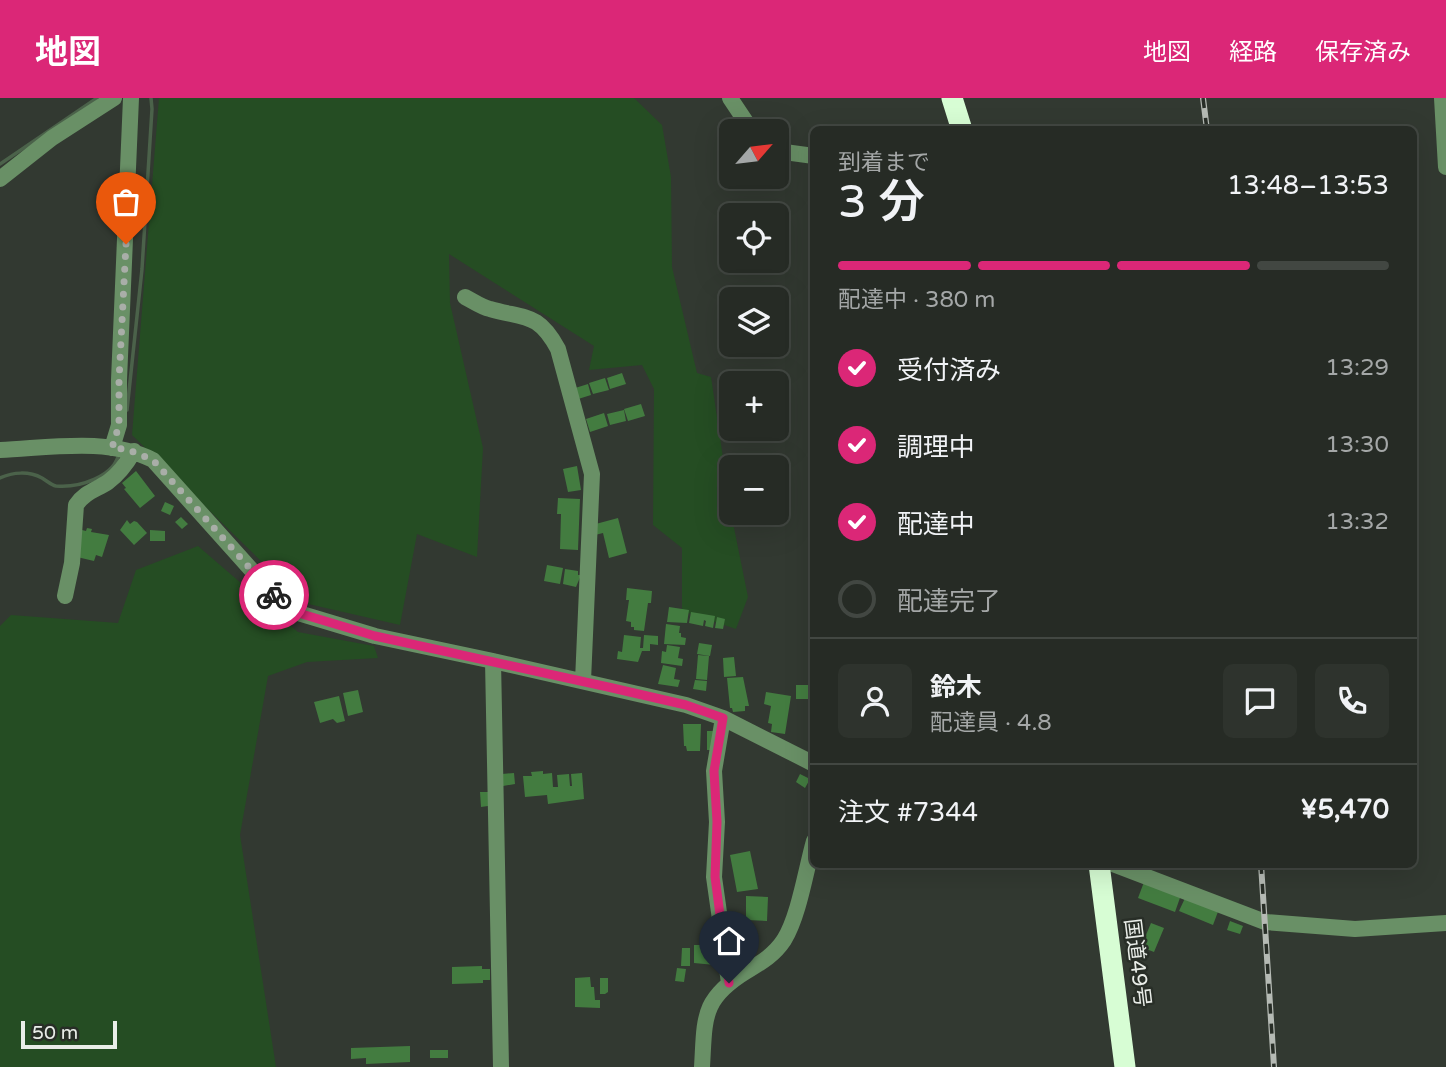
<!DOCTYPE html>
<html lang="ja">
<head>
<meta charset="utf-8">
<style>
  body { margin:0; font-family:"Varela Round","Noto Sans JP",sans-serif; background:#2e332d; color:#f1f3f6; height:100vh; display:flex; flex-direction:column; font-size:26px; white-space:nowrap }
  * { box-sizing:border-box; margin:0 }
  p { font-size:23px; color:#a4a7a7 }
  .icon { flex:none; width:38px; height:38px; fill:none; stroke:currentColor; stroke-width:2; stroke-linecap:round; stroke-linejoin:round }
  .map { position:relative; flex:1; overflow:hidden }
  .sheet { position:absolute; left:810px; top:28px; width:607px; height:742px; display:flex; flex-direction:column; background:#262b25; border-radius:10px; box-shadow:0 7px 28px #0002,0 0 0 2px #424742 }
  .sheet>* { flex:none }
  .needle { width:46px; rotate:62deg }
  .buttons { position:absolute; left:719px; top:21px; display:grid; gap:14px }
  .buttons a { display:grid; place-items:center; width:70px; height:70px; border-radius:10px; background:#262b25; box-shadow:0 7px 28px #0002,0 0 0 2px #424742; font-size:35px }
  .scale { position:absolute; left:21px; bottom:18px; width:96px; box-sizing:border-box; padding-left:7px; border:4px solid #e9ede8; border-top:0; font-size:19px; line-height:24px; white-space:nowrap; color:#e9ede8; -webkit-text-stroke:5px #282e27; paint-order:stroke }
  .pin { position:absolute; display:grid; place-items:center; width:60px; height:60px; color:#fff; margin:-72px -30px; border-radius:50% 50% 50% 0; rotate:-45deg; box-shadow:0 0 7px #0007 }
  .pin .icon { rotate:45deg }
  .courier { position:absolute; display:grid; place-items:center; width:70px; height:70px; margin:-35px; border:5px solid #db2777; border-radius:50%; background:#fff; color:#222; box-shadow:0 2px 9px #0007 }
  .summary em { font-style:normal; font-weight:600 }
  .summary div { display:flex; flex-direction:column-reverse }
  .summary { display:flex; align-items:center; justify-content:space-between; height:119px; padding:0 28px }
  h1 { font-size:46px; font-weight:600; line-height:52px }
  .bar { display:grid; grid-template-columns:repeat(4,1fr); gap:10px 7px; align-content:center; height:84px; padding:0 28px }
  .bar i { height:9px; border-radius:5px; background:#424742 }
  .bar .current { background:#db2777 }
  .bar p { grid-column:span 4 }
  .line { display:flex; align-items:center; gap:18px; padding:0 28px; border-top:2px solid #424742 }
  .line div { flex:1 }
  .round { display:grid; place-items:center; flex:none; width:74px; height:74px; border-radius:10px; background:#2e332d }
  ol { padding:0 28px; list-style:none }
  li { display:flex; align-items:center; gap:21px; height:77px }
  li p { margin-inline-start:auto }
  li .icon { padding:7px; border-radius:50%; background:#db2777; color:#fff; stroke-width:4 }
  li:last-child { color:#a4a7a7 }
  li i { width:38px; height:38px; border:4px solid #424742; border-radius:50% }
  header { display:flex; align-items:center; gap:42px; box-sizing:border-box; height:98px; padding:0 35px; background:#db2777; color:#fff }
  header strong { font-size:33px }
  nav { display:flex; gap:38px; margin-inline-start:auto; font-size:24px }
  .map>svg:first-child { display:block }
</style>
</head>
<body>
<header>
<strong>地図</strong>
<nav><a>地図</a><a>経路</a><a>保存済み</a></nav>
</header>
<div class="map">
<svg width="1446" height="969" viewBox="0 0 1446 969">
  <rect width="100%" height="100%" fill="#323931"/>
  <path fill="#254d23" d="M159,0H634L662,27L671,79L672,169L697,275L711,279L732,420L748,499L736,531L682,513V450L653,427L654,291L642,267L589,272L594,248L449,156L450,205L483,350L477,459L417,436L400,527L304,505L132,337Z
    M198,448L298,534L374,548L378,560L307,564L268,578L240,737L276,969H0V528L11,517L118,525L136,472Z"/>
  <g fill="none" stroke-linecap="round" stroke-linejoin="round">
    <path stroke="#4b624a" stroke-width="3.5" d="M0,66L97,0
      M127,312L142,171L152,11L151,0
      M0,380C13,374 29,373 42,380C47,383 51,387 56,388C78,390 116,379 119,354"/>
  </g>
  <path fill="#437c40" d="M622,275L626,286L610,291L607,280Z
    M605,280L609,292L593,296L589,285Z
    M588,286L591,297L575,302L572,291Z
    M641,306L645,318L628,323L624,311Z
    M624,312L626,323L610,327L607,316Z
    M604,315L608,328L590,334L586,321Z
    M577,368L581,392L568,394L563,371Z
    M136,373L155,398L140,410L124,391L126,390L122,385Z
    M558,400L580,401L578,452L560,451L561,416H557Z
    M165,404L174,408L170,417L161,413Z
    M181,419L188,426L182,431L175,424Z
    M618,420L627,455L609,460L603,435L595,437L592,427Z
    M127,422L130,426L134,423L137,424L147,435L134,447L120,432Z
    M87,430L92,431L91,434L109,437L102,459L96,457L94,463L77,459L82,432L86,433Z
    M150,432L165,433V443H150Z
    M547,467L563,470L560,486L544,483Z
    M565,471L578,473V477H581L576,489L563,486Z
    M627,490L652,493L651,505H648L644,533L634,532V529H631V524L626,523L629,502H626Z
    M669,509L689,512L687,525L667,524Z
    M691,514L715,518L713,530L705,528L706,523L704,522L703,528L689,525Z
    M717,519L725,521L723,531L715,530Z
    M666,526L680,528L679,535H681V539L686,540L685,547L664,546Z
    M624,537L641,539L640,550H643L644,537L658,538V547L650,546V553H642L638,564L617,561L618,553L622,554Z
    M699,545L712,547L710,558L697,556Z
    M667,547L680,549L678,560L683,561L682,568L661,565L662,553L666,554Z
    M698,557L709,558L707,582L696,581Z
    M734,559L736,578L724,579L723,560Z
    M663,567L676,570L674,581L680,582L678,589L658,586Z
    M743,579L749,608H745V613L733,614L732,610H730L727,580Z
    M695,582L707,583L706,593L693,591Z
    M796,587H814V601H796Z
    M358,592L363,614L348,618L343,595Z
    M766,594L791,598L785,636L771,634L772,626L768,625L771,608L764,606Z
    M339,598L345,623L337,625L333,621L320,625L314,604Z
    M683,626H701L700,653H687L686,648H684Z
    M707,633H714V652H707Z
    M543,673V676L552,675L553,689H558L557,677L569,676L570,688H572L571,676L582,675L584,701L548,706L547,697L525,699L523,678H532L531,674Z
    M514,675L515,686L503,688L502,676Z
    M800,676L810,681L805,690L796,684Z
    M480,694H488V708L481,709Z
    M750,753L758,791L737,794L730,757Z
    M1144,784L1181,797L1175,814L1138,800Z
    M746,798L768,799L767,823L746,822Z
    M1186,798L1219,811L1213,827L1179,813Z
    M1230,823L1243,828L1240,836L1227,832Z
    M1151,825L1164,830L1154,854L1141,849Z
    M694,847H717V865L715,867L694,865Z
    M682,850H690V868H681Z
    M482,868V871H490V882H483V885L452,886V869Z
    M677,870L686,871L684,884L675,883Z
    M590,879L591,889H594L595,902H600V910L575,909V880Z
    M600,880H608V894L605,896H600Z
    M410,948V964L366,966V960L351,961V950Z
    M430,952H448V960H430Z"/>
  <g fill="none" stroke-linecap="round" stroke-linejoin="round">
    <path stroke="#699066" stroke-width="16" d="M730,0L752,33
      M1442,0L1446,69
      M777,53L814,58
      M0,81L52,40L114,0
      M465,199C473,203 481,209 490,211C525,221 538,214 558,251L592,376L583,583
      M112,350L119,327V282L131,0
      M0,352C49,350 108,339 153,362L265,487L289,511L295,514L375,538L493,563L686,607L723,620L814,666
      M65,498L72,465L76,407C85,394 96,392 108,384C119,376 127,365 134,353
      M493,563L501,969
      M723,620L714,673L717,724L714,779L729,885
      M1113,766L1265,824L1355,831L1446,825
      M702,969C705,920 701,901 747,873C762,864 774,857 784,842C799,818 806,771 814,743"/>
    <path stroke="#d7fdd4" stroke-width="21" d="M952,0L962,32
      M1099,766L1125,969"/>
    <defs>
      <path id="rail" d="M1203,0L1207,32
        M1261,766L1274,969"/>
    </defs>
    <use href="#rail" stroke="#b5bab4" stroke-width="6"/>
    <use href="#rail" stroke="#282e27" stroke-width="3.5" stroke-dasharray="10" stroke-linecap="butt"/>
  </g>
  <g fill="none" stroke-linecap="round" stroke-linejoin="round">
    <path stroke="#a9aea8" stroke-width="7" stroke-dasharray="0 12.6" d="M126,146L119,282V327L112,350L126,351L153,362L274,497"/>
    <path stroke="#db2777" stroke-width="9" d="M274,497L295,514L375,538L608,589L686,607L723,620L714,673L717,724L715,779L729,885"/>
  </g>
  <g text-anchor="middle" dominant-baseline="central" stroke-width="5" stroke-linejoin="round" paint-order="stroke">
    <g font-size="21" fill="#e9ede8" stroke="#282e27">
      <text transform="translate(1137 865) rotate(83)">国道49号</text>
    </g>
  </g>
</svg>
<div class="buttons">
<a><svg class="needle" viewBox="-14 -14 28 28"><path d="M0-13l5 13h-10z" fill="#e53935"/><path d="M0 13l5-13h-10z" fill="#a4a7a7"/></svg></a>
<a><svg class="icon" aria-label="locate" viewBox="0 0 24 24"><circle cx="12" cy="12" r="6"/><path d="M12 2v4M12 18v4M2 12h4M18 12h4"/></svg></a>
<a><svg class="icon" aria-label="layers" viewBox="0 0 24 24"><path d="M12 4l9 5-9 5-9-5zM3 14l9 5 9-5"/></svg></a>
<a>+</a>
<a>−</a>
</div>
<div class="scale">50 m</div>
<div class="pin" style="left:126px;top:146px;background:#ea580c"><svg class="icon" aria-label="bag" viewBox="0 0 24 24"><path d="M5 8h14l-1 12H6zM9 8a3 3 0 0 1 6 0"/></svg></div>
<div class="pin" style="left:729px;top:885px;background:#1f2937"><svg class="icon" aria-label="home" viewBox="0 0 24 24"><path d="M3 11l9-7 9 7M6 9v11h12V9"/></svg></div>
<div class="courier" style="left:274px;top:497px"><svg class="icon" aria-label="bike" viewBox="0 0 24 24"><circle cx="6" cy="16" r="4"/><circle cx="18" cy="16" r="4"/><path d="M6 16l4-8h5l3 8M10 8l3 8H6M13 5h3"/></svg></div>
<section class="sheet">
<div class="summary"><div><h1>3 分</h1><p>到着まで</p></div><em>13:48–13:53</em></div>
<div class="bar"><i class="current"></i><i class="current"></i><i class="current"></i><i></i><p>配達中 · 380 m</p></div>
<ol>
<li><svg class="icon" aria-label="check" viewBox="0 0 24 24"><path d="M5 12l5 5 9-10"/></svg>受付済み<p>13:29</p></li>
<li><svg class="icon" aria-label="check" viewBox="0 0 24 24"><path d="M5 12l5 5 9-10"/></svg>調理中<p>13:30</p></li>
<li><svg class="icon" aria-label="check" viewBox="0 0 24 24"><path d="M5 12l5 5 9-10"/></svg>配達中<p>13:32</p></li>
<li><i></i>配達完了</li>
</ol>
<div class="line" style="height:126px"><a class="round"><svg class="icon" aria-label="person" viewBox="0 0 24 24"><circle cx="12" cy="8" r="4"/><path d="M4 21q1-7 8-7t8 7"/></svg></a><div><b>鈴木</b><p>配達員 · 4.8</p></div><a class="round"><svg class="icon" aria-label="chat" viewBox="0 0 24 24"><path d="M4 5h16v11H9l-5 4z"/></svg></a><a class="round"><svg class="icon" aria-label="phone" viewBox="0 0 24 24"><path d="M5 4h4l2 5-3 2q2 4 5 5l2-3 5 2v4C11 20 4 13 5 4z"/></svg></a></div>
<div class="line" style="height:91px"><div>注文 #7344</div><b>¥5,470</b></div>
</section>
</div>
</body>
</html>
